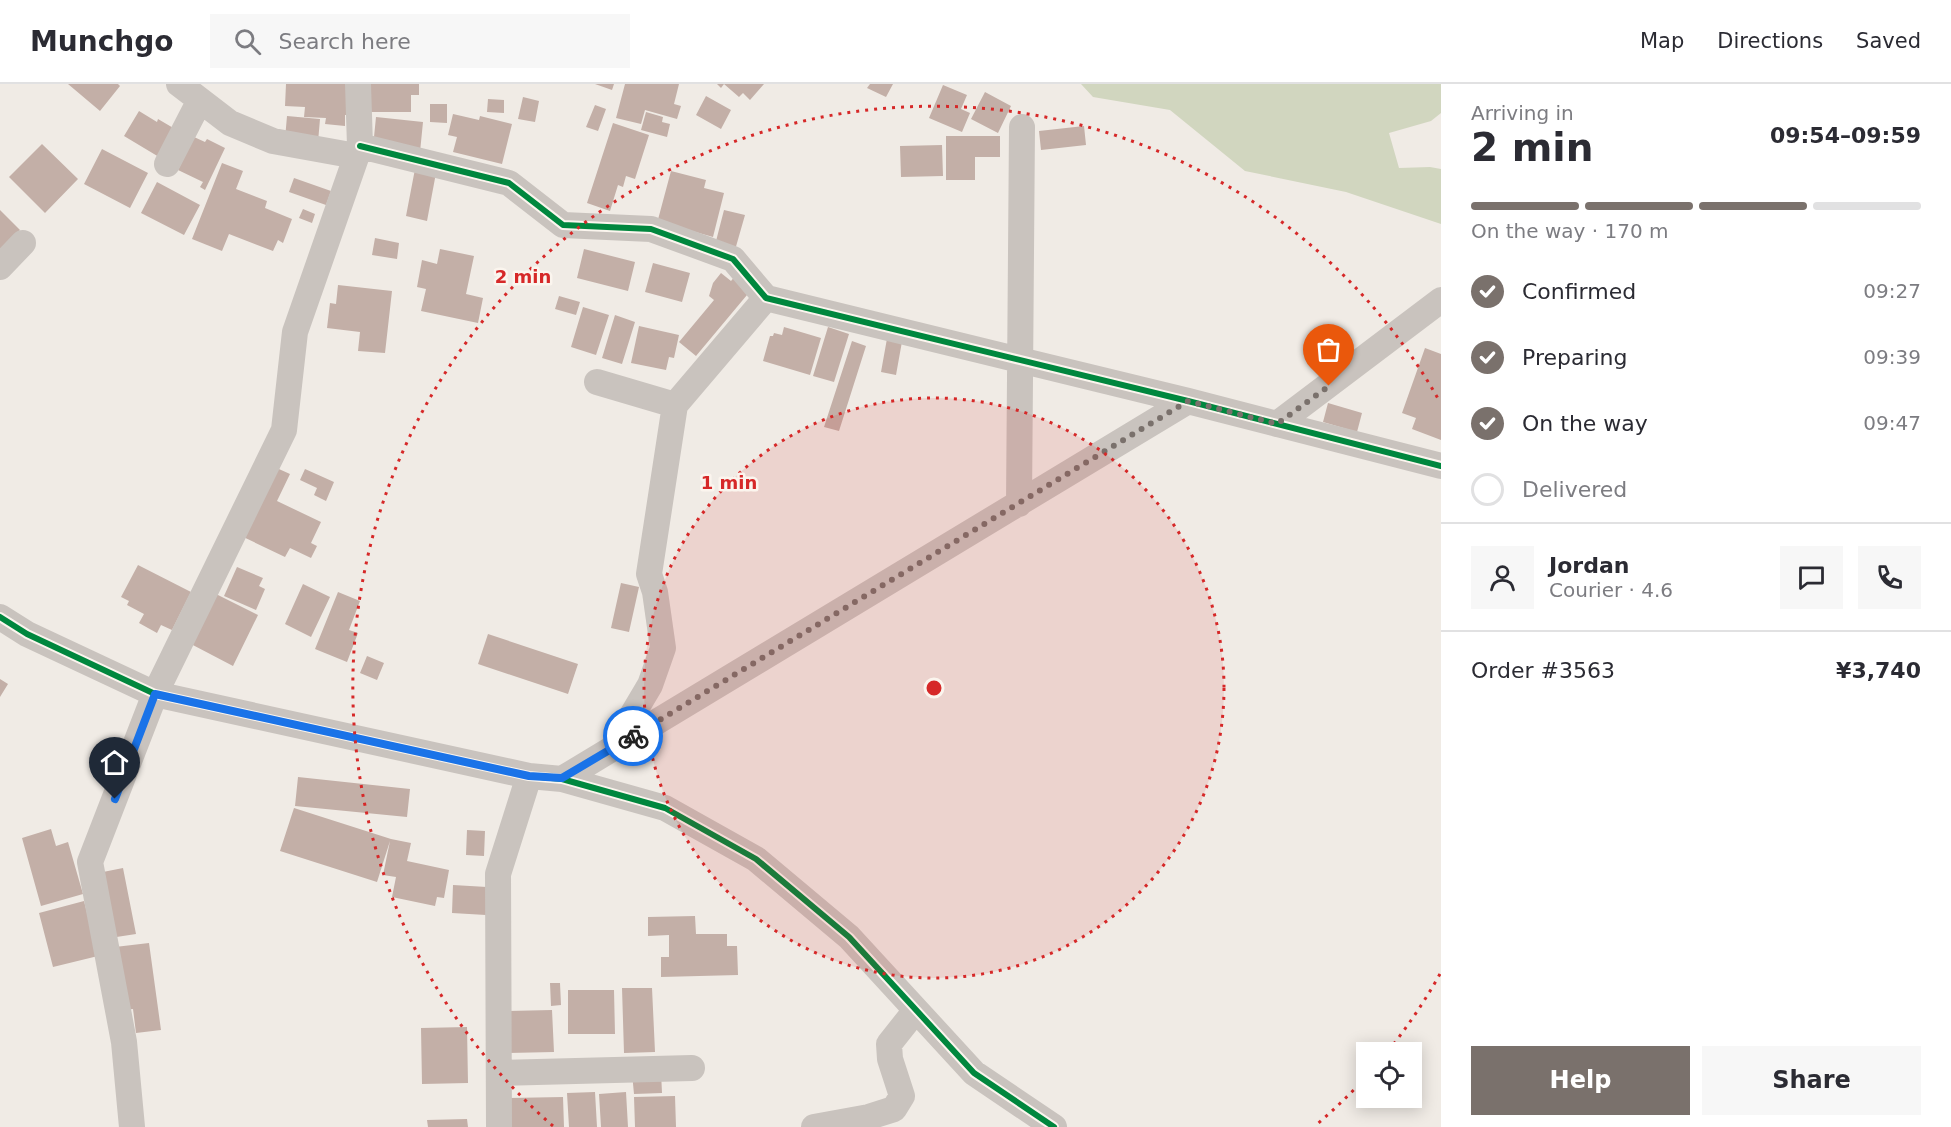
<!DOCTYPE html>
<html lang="en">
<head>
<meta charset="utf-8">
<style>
  body { margin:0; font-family:"DejaVu Sans",sans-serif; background:#f7f7f7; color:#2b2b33; height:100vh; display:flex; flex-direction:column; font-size:22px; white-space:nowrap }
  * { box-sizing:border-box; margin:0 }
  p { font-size:20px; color:#7c7c81 }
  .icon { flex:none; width:33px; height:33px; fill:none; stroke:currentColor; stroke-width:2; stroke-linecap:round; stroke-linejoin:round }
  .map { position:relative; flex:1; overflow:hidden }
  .drawer { display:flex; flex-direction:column; background:#fff; width:510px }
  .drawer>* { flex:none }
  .fabs { position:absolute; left:1356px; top:958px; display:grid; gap:12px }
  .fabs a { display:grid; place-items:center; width:66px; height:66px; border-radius:0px; background:#fff; box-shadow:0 3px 15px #0003; font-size:30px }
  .pin { position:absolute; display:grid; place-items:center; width:51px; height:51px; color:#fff; margin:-62px -26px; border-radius:50% 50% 50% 0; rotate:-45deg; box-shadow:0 0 6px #0007 }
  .pin .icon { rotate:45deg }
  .courier { position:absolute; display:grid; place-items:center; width:60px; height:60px; margin:-30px; border:4px solid #1a73e8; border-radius:50%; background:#fff; color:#222; box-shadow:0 2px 8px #0007 }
  .overview em { font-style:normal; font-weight:600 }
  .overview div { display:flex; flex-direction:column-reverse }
  .overview { display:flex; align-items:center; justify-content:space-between; height:102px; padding:0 30px }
  h1 { font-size:39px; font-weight:600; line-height:45px }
  .bar { display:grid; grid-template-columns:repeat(4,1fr); gap:9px 6px; align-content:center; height:72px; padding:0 30px }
  .bar i { height:8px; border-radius:4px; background:#e1e1e2 }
  .bar .selected { background:#7a716c }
  .bar p { grid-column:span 4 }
  .line { display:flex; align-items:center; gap:15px; padding:0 30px; border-top:2px solid #e1e1e2 }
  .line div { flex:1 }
  .round { display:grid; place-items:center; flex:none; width:63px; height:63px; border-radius:0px; background:#f7f7f7 }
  ol { padding:0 30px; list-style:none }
  li { display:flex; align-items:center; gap:18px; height:66px }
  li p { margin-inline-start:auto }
  li .icon { padding:6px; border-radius:50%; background:#7a716c; color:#fff; stroke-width:4 }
  li:last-child { color:#7c7c81 }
  li i { width:33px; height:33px; border:3px solid #e1e1e2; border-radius:50% }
  .cta { display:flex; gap:12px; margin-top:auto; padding:12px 30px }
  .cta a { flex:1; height:69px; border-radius:0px; background:#7a716c; color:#fff; font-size:24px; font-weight:600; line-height:69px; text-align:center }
  .cta a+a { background:#f7f7f7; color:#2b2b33 }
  header { display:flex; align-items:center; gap:36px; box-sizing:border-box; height:84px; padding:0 30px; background:#fff; border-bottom:2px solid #e1e1e2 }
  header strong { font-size:28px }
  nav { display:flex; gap:33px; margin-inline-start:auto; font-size:21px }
  .search { width:420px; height:54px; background:#f7f7f7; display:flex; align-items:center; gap:15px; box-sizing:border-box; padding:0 21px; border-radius:0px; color:#7c7c81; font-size:22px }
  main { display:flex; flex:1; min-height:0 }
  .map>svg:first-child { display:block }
</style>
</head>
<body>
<header>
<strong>Munchgo</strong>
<div class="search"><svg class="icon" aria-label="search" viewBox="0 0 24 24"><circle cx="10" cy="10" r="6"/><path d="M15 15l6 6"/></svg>Search here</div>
<nav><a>Map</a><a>Directions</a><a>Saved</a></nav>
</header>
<main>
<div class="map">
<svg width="1441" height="1043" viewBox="0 0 1441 1043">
  <rect width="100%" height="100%" fill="#f0ebe5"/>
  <path fill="#d1d6bf" d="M1081,0H1441V29L1431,37L1389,49L1399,84L1430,83L1441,85V140L1346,108L1245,87L1170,26L1093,13Z"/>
  <path fill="#c3afa7" d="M68,0H118L120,2L100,27Z
    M286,0H353L352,31H345V42L325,40L326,34L304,33L305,23L285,22Z
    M366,0H419V11H411V28H365Z
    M595,0H614L612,6Z
    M625,0H679L674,20L681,22L677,35L645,26L641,40L616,34Z
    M717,0H764L750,16L743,9L739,13L724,0L721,4Z
    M870,0H893L886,13L867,4Z
    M943,1L967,11L961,25L970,29L962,48L929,34Z
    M985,8L1011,22L998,49L971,35Z
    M706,12L731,26L721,45L696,31Z
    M523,13L539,17L535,38L518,35Z
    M488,15L504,16V29L487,28Z
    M430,20H447V39L430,38Z
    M595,21L606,25L598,47L586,43Z
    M139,27L157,38L158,35L175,45L159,73L124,52Z
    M646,28L663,33L662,38L670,40L667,53L641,46Z
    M453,30L479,36L480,32L512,40L502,80L453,68L457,53L448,51Z
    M287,32L320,35L318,58L285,55Z
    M376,33L423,38L420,68L373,63Z
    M613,39L649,51L635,95L626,92L623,103L618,101L610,127L587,119Z
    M1084,42L1086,61L1041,66L1039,47Z
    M946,52H1000V73H975V96H946Z
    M194,53L205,58L207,55L225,64L205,106L200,103L203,98L178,86Z
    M42,60L78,95L45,129L9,93Z
    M942,61L943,92L901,93L900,62Z
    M102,65L148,89L130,124L84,100Z
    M222,79L243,87L236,105L267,117L265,124L292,135L283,159L278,156L273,167L229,150L222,167L192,155Z
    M415,85L436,89L427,137L406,132Z
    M671,87L706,96L704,104L724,109L713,153L685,145L656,143Z
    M294,94L331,107L326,121L289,108Z
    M157,98L200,121L184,151L141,129Z
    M303,125L315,130L312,139L299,134Z
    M0,126L20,146L0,167Z
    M724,126L745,131L735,166L715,161Z
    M375,154L399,159L397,175L372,171Z
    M440,165L474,172L466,210L483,214L478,239L421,227L426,205L417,203L422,176L437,180Z
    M584,165L635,178L628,207L577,194Z
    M653,179L690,189L682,218L645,208Z
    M721,189L731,197L736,191L752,205L696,272L679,258L714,216L709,212L713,199Z
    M338,201L392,207L385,269L358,267L360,248L327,244L330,219L336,220Z
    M559,212L580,218L576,231L555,225Z
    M583,223L609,231L596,271L571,263Z
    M615,231L635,238L622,280L602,274Z
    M639,242L679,251L674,274L669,273L666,286L631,279Z
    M784,243L821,254L810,291L763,277L770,252H773L774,249L782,251Z
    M828,243L849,250L834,298L813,292Z
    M888,249L903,252L896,291L881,288Z
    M852,257L866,262L839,347L824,343Z
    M1425,264L1441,270V356L1412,345L1416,334L1402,329Z
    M1328,319L1362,329L1357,348L1323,338Z
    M270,381L290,390L277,417L321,438L311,459L317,462L311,474L290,464L285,473L237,450Z
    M305,385L334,398L326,417L314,411L317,404L300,396Z
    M138,481L191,508L172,546L161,541L157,549L139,539L144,530L127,521L129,517L121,513Z
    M237,483L263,494L259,502L265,505L256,526L224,512Z
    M621,499L639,503L629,548L611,544Z
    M303,500L330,513L311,553L285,540Z
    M338,508L360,517L349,546L358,549L347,578L315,565Z
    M214,509L258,531L233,582L189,559Z
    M488,550L578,580L568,610L478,580Z
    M367,572L384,579L377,596L360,589Z
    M0,595L8,600L0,613Z
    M298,693L410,705L407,733L295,722Z
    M294,724L391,755L411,759L407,777L449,786L444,814L437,813L435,822L392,813L396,793L383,791L390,757L377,798L280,767Z
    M51,745L56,762L68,758L83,810L41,822L22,754Z
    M467,746L485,747L484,772L466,771Z
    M123,784L136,850L110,854L98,789Z
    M453,801L487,803L486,831L452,829Z
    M84,817L98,872L53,883L39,829Z
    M695,832L696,850H727V862H737L738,891L661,893V873H669V851L648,852V833Z
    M149,859L161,946L136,949L133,925L123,926L115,863Z
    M550,899H560L561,921L551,922Z
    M622,904H652L655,968L624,969Z
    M568,906H614L615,950H568Z
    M552,926L554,968L506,969L505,927Z
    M467,943L468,999L422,1000L421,944Z
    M661,988L662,1009L634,1010L632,989Z
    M595,1008L597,1043H569L567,1009Z
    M626,1008L628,1043H601L599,1010Z
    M675,1012L676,1043H635L634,1013Z
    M563,1013L564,1043H510L509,1014Z
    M467,1035L468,1043H428L427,1036Z"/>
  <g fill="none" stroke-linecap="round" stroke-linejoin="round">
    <path stroke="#c9c3be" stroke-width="26" d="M179,0L230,39L273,57L356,72
      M360,62L509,99L563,141L651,145L733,175L766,214L1188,317L1441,382
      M167,80L200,16
      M0,183L23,159
      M597,298L675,321
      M1277,340L1441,216
      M1019,420L1022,43
      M0,533L27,550L155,610L529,692L562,695L665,724L756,775L849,853L974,989L1054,1043
      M615,660L650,601L663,564L655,508L649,490L675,321L766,214
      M562,695L1188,317
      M499,989L692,984
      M132,1043L124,958L90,778L155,610L284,346L295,248L360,62L358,0
      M499,1043L498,790L529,692
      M814,1043L869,1033L894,1025L902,1012L890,975L889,960L916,926"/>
    <defs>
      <path id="cycleway" d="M360,62L509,99L563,141L651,145L733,175L766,214L1188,317L1441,382
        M0,533L27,550L155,610L529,692L562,695L665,724L756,775L849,853L974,989L1054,1043"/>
    </defs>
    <use href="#cycleway" stroke="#fbf5ee" stroke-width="10"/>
    <use href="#cycleway" stroke="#00873e" stroke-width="6"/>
  </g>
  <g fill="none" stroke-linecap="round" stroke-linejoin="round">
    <path stroke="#7a716c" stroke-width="6" stroke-dasharray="0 10.8" d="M633,652L1188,317L1277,340L1329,302"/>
    <path stroke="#1a73e8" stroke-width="8" d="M115,715L155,610L529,692L562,694L633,652"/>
  </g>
  <circle cx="934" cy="604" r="290" fill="#d62828" fill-opacity=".12"/>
  <g fill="none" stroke="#d62828" stroke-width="3" stroke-dasharray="3 6">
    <circle cx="934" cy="604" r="290"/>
    <path d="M1440 890A581 581 0 0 1 1389 966M1366 993A581 581 0 0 1 1315 1042M553 1042A581 581 0 1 1 1440 318"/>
  </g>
  <circle cx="934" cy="604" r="9" fill="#d62828" stroke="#fbf5ee" stroke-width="3"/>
  <g font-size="18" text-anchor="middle" font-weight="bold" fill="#d62828" stroke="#fbf5ee" stroke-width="5" stroke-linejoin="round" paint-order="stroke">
    <text x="523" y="199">2 min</text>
    <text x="729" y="405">1 min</text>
  </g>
</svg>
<div class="fabs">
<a><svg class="icon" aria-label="locate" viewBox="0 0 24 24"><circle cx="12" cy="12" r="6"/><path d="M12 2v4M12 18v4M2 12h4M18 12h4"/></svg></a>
</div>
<div class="pin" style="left:1329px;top:302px;background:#ea580c"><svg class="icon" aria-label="bag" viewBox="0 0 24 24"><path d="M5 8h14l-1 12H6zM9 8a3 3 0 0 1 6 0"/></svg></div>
<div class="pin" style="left:115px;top:715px;background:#1f2937"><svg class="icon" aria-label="home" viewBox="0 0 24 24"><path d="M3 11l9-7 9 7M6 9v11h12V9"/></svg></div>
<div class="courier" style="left:633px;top:652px"><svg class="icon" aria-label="bike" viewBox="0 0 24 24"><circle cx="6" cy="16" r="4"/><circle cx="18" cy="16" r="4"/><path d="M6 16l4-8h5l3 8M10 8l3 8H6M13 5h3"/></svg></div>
</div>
<section class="drawer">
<div class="overview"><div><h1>2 min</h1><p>Arriving in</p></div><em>09:54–09:59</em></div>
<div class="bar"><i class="selected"></i><i class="selected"></i><i class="selected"></i><i></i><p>On the way · 170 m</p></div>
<ol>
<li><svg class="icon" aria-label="check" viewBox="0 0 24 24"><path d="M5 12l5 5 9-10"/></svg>Confirmed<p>09:27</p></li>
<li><svg class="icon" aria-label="check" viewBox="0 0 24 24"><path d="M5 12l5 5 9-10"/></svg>Preparing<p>09:39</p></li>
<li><svg class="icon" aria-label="check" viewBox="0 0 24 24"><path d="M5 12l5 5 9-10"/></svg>On the way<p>09:47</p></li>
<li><i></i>Delivered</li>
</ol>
<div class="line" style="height:108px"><a class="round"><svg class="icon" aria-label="person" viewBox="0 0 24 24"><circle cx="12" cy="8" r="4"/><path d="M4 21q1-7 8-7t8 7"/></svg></a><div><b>Jordan</b><p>Courier · 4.6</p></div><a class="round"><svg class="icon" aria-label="chat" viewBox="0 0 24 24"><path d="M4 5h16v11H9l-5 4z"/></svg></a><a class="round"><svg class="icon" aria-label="phone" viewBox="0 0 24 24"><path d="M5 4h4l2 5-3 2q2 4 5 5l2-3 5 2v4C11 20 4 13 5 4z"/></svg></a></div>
<div class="line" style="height:78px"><div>Order #3563</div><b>¥3,740</b></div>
<div class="cta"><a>Help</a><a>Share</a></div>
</section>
</main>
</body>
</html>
